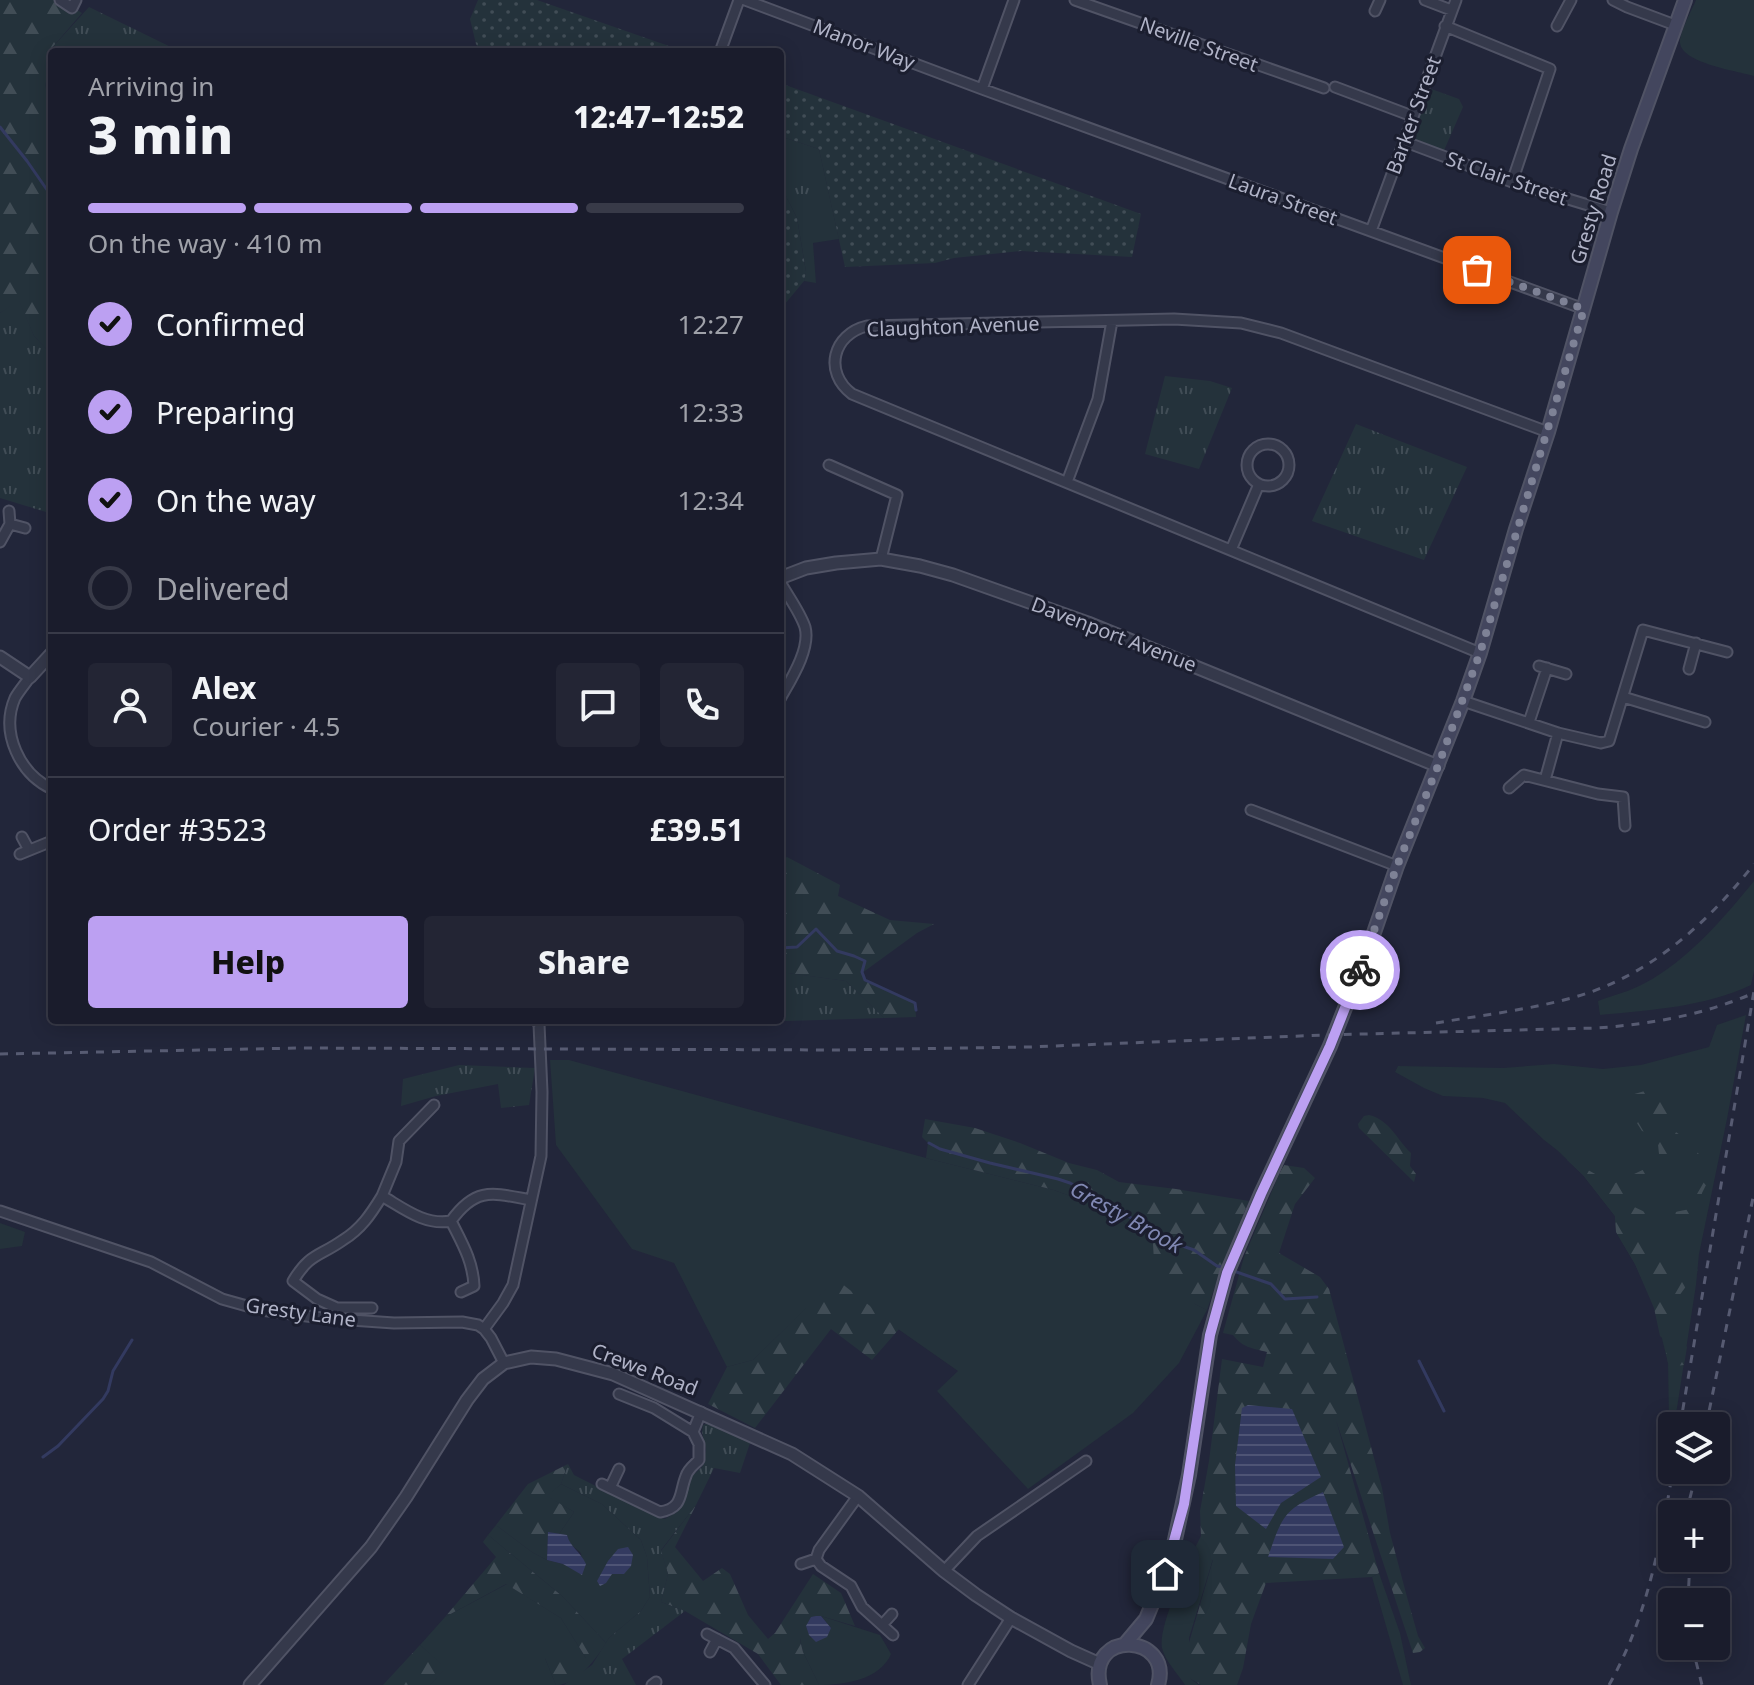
<!DOCTYPE html>
<html lang="en">
<head>
<meta charset="utf-8">
<style>
  body { margin:0; font-family:"Noto Sans",sans-serif; background:#232534; color:#f1f3f6; height:100vh; display:flex; flex-direction:column; font-size:30px; white-space:nowrap }
  * { box-sizing:border-box; margin:0 }
  p { font-size:26px; color:#9fa1a9 }
  .icon { flex:none; width:44px; height:44px; fill:none; stroke:currentColor; stroke-width:2; stroke-linecap:round; stroke-linejoin:round }
  .map { position:relative; flex:1; overflow:hidden }
  .sheet { position:absolute; left:48px; top:48px; width:736px; height:976px; display:flex; flex-direction:column; background:#1a1c2c; border-radius:8px; box-shadow:0 4px 20px #0003,0 0 0 2px #383a48 }
  .sheet>* { flex:none }
  .controls { position:absolute; left:1658px; top:1412px; display:grid; gap:16px }
  .controls a { display:grid; place-items:center; width:72px; height:72px; border-radius:8px; background:#1a1c2c; box-shadow:0 4px 20px #0003,0 0 0 2px #383a48; font-size:40px }
  .pin { position:absolute; display:grid; place-items:center; width:68px; height:68px; color:#fff; margin:-34px; border-radius:16px; box-shadow:0 4px 12px #0006 }
  .courier { position:absolute; display:grid; place-items:center; width:80px; height:80px; margin:-40px; border:6px solid #bca0f2; border-radius:50%; background:#fff; color:#222; box-shadow:0 2px 10px #0007 }
  .headline em { font-style:normal; font-weight:800 }
  .headline div { display:flex; flex-direction:column-reverse }
  .headline { display:flex; align-items:center; justify-content:space-between; height:136px; padding:0 40px }
  h1 { font-size:52px; font-weight:800; line-height:60px }
  .bar { display:grid; grid-template-columns:repeat(4,1fr); gap:12px 8px; align-content:center; height:96px; padding:0 40px }
  .bar i { height:10px; border-radius:6px; background:#383a48 }
  .bar .active { background:#bca0f2 }
  .bar p { grid-column:span 4 }
  .line { display:flex; align-items:center; gap:20px; padding:0 40px; border-top:2px solid #383a48 }
  .line div { flex:1 }
  .round { display:grid; place-items:center; flex:none; width:84px; height:84px; border-radius:8px; background:#232534 }
  ol { padding:0 40px; list-style:none }
  li { display:flex; align-items:center; gap:24px; height:88px }
  li p { margin-inline-start:auto }
  li .icon { padding:8px; border-radius:50%; background:#bca0f2; color:#111; stroke-width:4 }
  li:last-child { color:#9fa1a9 }
  li i { width:44px; height:44px; border:4px solid #383a48; border-radius:50% }
  .cta { display:flex; gap:16px; margin-top:auto; padding:16px 40px }
  .cta a { flex:1; height:92px; border-radius:8px; background:#bca0f2; color:#111; font-size:32px; font-weight:800; line-height:92px; text-align:center }
  .cta a+a { background:#232534; color:#f1f3f6 }
  .map>svg:first-child { display:block }
</style>
</head>
<body>
<div class="map">
<svg width="1754" height="1685" viewBox="0 0 1754 1685">
  <defs>
    <pattern id="forest-firs" width="22" height="20" patternUnits="userSpaceOnUse" patternTransform="scale(2)"><rect width="22" height="20" fill="#24323b"/><path d="M5 1l3.5 6h-7zM16 11l3.5 6h-7z" fill="#414d56"/></pattern>
    <pattern id="park-tufts" width="24" height="20" patternUnits="userSpaceOnUse" patternTransform="scale(2)"><rect width="24" height="20" fill="#24323b"/><path d="M3 7l-1-3M5 7V3M7 7l1-3M15 17l-1-3M17 17v-4M19 17l1-3" fill="none" stroke="#414d56"/></pattern>
    <pattern id="garden-dots" width="8" height="8" patternUnits="userSpaceOnUse" patternTransform="scale(2)"><rect width="8" height="8" fill="#24323b"/><path d="M2 2h.1M6 6h.1" fill="none" stroke="#414d56" stroke-width="1.8" stroke-linecap="round"/></pattern>
    <pattern id="water-rules" width="6" height="5" patternUnits="userSpaceOnUse" patternTransform="scale(2)"><rect width="6" height="5" fill="#333a60"/><path d="M0 2.5h6" fill="none" stroke="#4e5475"/></pattern>
  </defs>
  <rect width="100%" height="100%" fill="#22263a"/>
  <path fill="#24323b" d="M1696,0H1754V76C1737,71 1682,63 1680,43C1679,33 1692,10 1696,0Z
    M780,136L819,149L839,239L813,243L816,283L804,281L806,272L797,218L780,185Z
    M1754,881V971L1751,985C1704,1007 1652,1010 1600,1015L1598,1001C1614,995 1631,991 1645,983C1687,961 1724,918 1754,881Z
    M1746,1015L1727,1119L1699,1254L1696,1285L1675,1421L1669,1420L1668,1363L1654,1306L1635,1264L1616,1232L1615,1216L1583,1175L1557,1150L1544,1140L1505,1103L1483,1098L1443,1096L1424,1088L1395,1072L1398,1066L1503,1068L1554,1064L1603,1069L1641,1065L1709,1047L1717,1025Z
    M550,1060H569L926,1158L1054,1190L1114,1212L1125,1224L1153,1244L1195,1304L1207,1310L1179,1363L1133,1413L1028,1489L937,1391L958,1371L898,1329L836,1280L753,1360L727,1367L674,1263L632,1249L556,1145Z
    M0,1223L25,1232L22,1246L0,1249Z
    M561,1484L602,1504L641,1540L647,1557L650,1597L641,1611L609,1638L606,1643L562,1596L488,1535L496,1525L532,1552L547,1560L563,1564L582,1574L581,1553L569,1543L567,1535L559,1534L574,1512L546,1496Z
    M1193,1552L1213,1559L1189,1638L1191,1679L1199,1685H1185C1178,1674 1165,1661 1162,1648C1158,1628 1184,1572 1193,1552Z
    M1379,1573L1400,1633L1411,1685H1403L1372,1577Z
    M507,1584L561,1618L586,1658H545L556,1685H430L445,1668L420,1645L445,1617Z
    M821,1616L880,1635L891,1654C880,1680 844,1685 819,1685L803,1652L800,1639L806,1626L811,1638L831,1628Z"/>
  <path fill="url(#forest-firs)" d="M0,0H60L82,13L51,49L45,88L52,98V355L34,336L19,301L0,313Z
    M787,857L840,885L838,896L890,920L934,924L917,933L862,973L865,980L915,1003L916,1017L884,1018L846,981L780,972V861Z
    M1648,1090L1664,1103L1666,1109L1676,1105L1687,1114L1680,1121L1673,1125V1130C1689,1141 1711,1158 1700,1179L1706,1185L1702,1193L1697,1226L1691,1231L1680,1232L1675,1212L1690,1209L1696,1195L1685,1184L1696,1176L1687,1147L1673,1138C1670,1151 1668,1163 1660,1174C1650,1187 1631,1183 1630,1205L1645,1212C1646,1239 1656,1255 1673,1275L1681,1273L1691,1264L1698,1270L1676,1300L1664,1323L1687,1347L1684,1365L1674,1366L1668,1363L1665,1346L1666,1341L1660,1336L1654,1308L1635,1264L1616,1232L1615,1216L1583,1175L1567,1160L1570,1154L1583,1158L1588,1170L1613,1184L1651,1166L1659,1154L1657,1135L1642,1131L1621,1098Z
    M1369,1115C1390,1120 1397,1140 1411,1153L1410,1166L1416,1174L1414,1182L1359,1128L1358,1124L1364,1116Z
    M925,1119L975,1128L1020,1143L1069,1163L1097,1170L1119,1182L1176,1189L1249,1201L1220,1271L1207,1310L1195,1304L1178,1291L1154,1261L1153,1244L1130,1229L1114,1212L1054,1190L926,1158L928,1143L922,1137Z
    M1284,1165L1304,1168L1315,1178L1295,1204L1279,1253L1320,1277L1329,1289L1382,1488L1390,1533L1407,1597L1418,1636L1425,1648L1420,1652L1413,1653L1336,1420L1379,1573L1372,1577L1266,1583L1251,1624L1243,1668L1237,1685H1201L1191,1679L1187,1668L1186,1653L1213,1560L1193,1552L1201,1536L1200,1511L1209,1461L1222,1359L1263,1367L1267,1352C1252,1348 1243,1348 1233,1335L1223,1333L1244,1257L1281,1170Z
    M836,1279L899,1329L872,1360L831,1329L755,1428L708,1404L727,1367L753,1360Z
    M568,1464L561,1484L547,1496L574,1512L559,1534L548,1532L547,1560L532,1552L496,1525L528,1484Z
    M696,1505L675,1547L703,1581L722,1568L730,1574L748,1615L768,1639L775,1633L813,1574L841,1593L855,1626L821,1616L811,1617L800,1640L803,1652L819,1685H781L758,1654L685,1611L661,1602L668,1574L661,1551Z
    M488,1535L562,1596L606,1643C596,1659 577,1685 556,1685L545,1658H586L561,1618L506,1584L445,1617L496,1557L483,1542Z
    M420,1645L446,1668L430,1685H383Z"/>
  <path fill="url(#park-tufts)" d="M89,7L181,52H52V98L45,89L51,49Z
    M1423,86L1459,99L1463,107L1442,155L1403,141Z
    M805,164L824,203L804,213L784,174Z
    M19,300L34,336L52,355V505L46,512L0,498V313Z
    M1165,376L1210,381L1232,388L1199,469L1145,454Z
    M1356,424L1467,467L1424,560L1312,521Z
    M780,972L846,981L884,1018L753,1022L711,1020H780Z
    M459,1065L535,1068L529,1105L501,1108L498,1084L436,1096L401,1106L403,1079Z
    M709,1423L750,1443L740,1473L714,1468L696,1505L661,1550L668,1574L661,1602L685,1611L622,1659L636,1685H564L592,1665L609,1638L641,1611L650,1597L647,1557L641,1540L602,1504L561,1484L568,1464L574,1475L647,1512L665,1519L677,1512L686,1495L691,1477L702,1467L706,1450L702,1432L703,1425Z"/>
  <path fill="url(#garden-dots)" d="M478,0H537L686,52H481L476,44L470,19Z
    M780,83L1141,214L1132,257L1021,251L954,258L935,263L845,267L819,149L780,136Z
    M780,185L797,218L806,272L804,281L780,310Z"/>
  <path fill="url(#water-rules)" d="M1248,1405L1292,1409L1321,1477L1281,1503L1266,1529L1236,1506L1235,1465L1242,1408Z
    M1323,1492L1344,1547L1333,1559L1268,1557C1282,1517 1283,1510 1323,1492Z
    M548,1532L567,1535C570,1547 580,1551 586,1564L582,1575L563,1564L547,1560Z
    M628,1547L633,1555L631,1566L624,1574H612L606,1583L600,1586L597,1581L608,1561L618,1549Z
    M816,1616H821L831,1628L827,1637L816,1642L809,1635L806,1626L811,1617Z"/>
  <g fill="none" stroke-linecap="round" stroke-linejoin="round">
    <path stroke="#333a60" stroke-width="3" d="M0,127L27,161L52,197
      M780,948L797,947L816,929L837,951L854,956L865,961L862,972L865,980L915,1003L916,1010
      M929,1143L940,1149L990,1163L1058,1179L1070,1183L1094,1196L1160,1235L1174,1243L1194,1250L1217,1266L1223,1267
      M1231,1270L1271,1284L1285,1299L1317,1297
      M1419,1361L1444,1411
      M43,1457L58,1446L103,1399L108,1391L113,1371L132,1340"/>
    <defs>
      <path id="minor" d="M60,0L72,8L76,0
        M745,0L982,89L1584,309
        M1075,0L1324,88
        M1425,0L1451,10
        M1613,0L1627,7L1675,25
        M1375,11L1380,0
        M1445,26L1550,69L1512,182
        M1557,26L1571,0
        M720,52L739,0
        M1335,87L1412,116
        M982,89L1014,0
        M1403,141L1512,182L1611,212
        M1371,231L1456,0
        M1247 465a21 21 0 1 1 42 0a21 21 0 1 1-42 0Z
        M829,465L897,495L881,559
        M1067,482L1098,399L1112,321
        M10,524L25,528
        M0,542L10,524L9,511
        M1231,550L1259,484
        M780,582C788,596 800,612 805,627C811,649 790,681 780,699
        M1480,653L852,394C823,372 833,334 867,326L1174,319L1241,323L1281,333L1548,432
        M1539,666L1566,674
        M1689,669L1696,643
        M30,677C25,684 19,691 15,698C0,733 20,774 52,789
        M1623,697L1705,722
        M1463,701L1558,733L1601,743L1609,741L1643,630L1727,652
        M1529,722L1547,668
        M1545,780L1558,733
        M1509,788L1524,775L1598,794L1623,797L1625,826
        M1251,810L1397,866
        M22,837L29,850
        M20,854L52,841
        M434,1105L399,1141L396,1162L382,1196C403,1208 425,1226 451,1221C476,1186 493,1193 531,1200
        M0,1211L151,1262L222,1299L261,1310L322,1318L394,1323L462,1322L478,1325L484,1329L491,1338L504,1363
        M451,1221C462,1243 473,1261 474,1286L461,1292
        M372,1308H337L317,1299L293,1281C310,1253 319,1257 343,1240C361,1229 371,1214 382,1196
        M484,1329L503,1303L513,1285L541,1156L542,1092L539,1024L535,1020
        M619,1394L654,1408L693,1432
        M602,1484L660,1512C684,1508 679,1493 686,1476C688,1469 694,1465 699,1460V1444L693,1432L701,1412
        M610,1488L619,1469
        M858,1496L819,1550L816,1559L821,1566L851,1586L862,1607L893,1635
        M801,1564L816,1559
        M944,1571L977,1536L1086,1461
        M882,1625L892,1614
        M707,1634L734,1648L765,1685
        M710,1652L717,1639
        M652,1685L656,1682
        M968,1685L1011,1618"/>
      <path id="tertiary" d="M780,578L806,568L836,563L881,559L920,566L953,575L1088,623L1438,766
        M0,657L30,677L52,653
        M250,1685L371,1547L406,1497L467,1400L483,1379L504,1363L531,1357L556,1359L613,1374L792,1454L858,1496L944,1571L976,1595L1011,1618L1071,1651L1100,1664"/>
      <path id="secondary" d="M1125,1644L1146,1619L1171,1558L1189,1475L1210,1335L1227,1273L1261,1194L1330,1046L1368,950L1397,866L1463,701L1480,653L1516,529L1548,432L1611,212L1631,149L1685,0
        M1100,1685C1087,1629 1173,1634 1158,1685"/>
    </defs>
    <use href="#minor" stroke="#505365" stroke-width="13"/>
    <use href="#tertiary" stroke="#505365" stroke-width="15"/>
    <use href="#secondary" stroke="#505365" stroke-width="16"/>
    <use href="#minor" stroke="#35394b" stroke-width="9"/>
    <use href="#tertiary" stroke="#35394b" stroke-width="11"/>
    <use href="#secondary" stroke="#43465e" stroke-width="12"/>
    <path stroke="#575b72" stroke-width="3" stroke-dasharray="8 8" stroke-linecap="butt" d="M1436,1023C1482,1015 1529,1010 1575,997C1649,976 1707,924 1754,864
      M0,1054L300,1048L838,1050L1030,1047L1324,1035L1597,1028C1652,1024 1703,1015 1754,993
      M1680,1426L1754,991
      M1706,1426L1754,1193
      M1686,1514L1697,1470
      M1688,1602L1690,1558
      M1692,1646L1702,1685
      M1609,1685C1647,1618 1660,1545 1673,1470"/>
  </g>
  <g fill="none" stroke-linecap="round" stroke-linejoin="round">
    <path stroke="#7e8296" stroke-width="8" stroke-dasharray="0 14.4" d="M1360,970L1397,866L1438,766L1480,653L1584,309L1477,270"/>
    <path stroke="#bca0f2" stroke-width="10" d="M1165,1574L1184,1504L1210,1335L1227,1273L1261,1194L1330,1046L1360,970"/>
  </g>
  <g text-anchor="middle" dominant-baseline="central" stroke-width="6" stroke-linejoin="round" paint-order="stroke">
    <g font-size="20" fill="#b0b3c7" stroke="#1b1e2f">
      <text transform="translate(864 44) rotate(21)">Manor Way</text>
      <text transform="translate(1199 44) rotate(20)">Neville Street</text>
      <text transform="translate(1413 115) rotate(-70)">Barker Street</text>
      <text transform="translate(1507 178) rotate(19)">St Clair Street</text>
      <text transform="translate(1283 199) rotate(20)">Laura Street</text>
      <text transform="translate(1593 209) rotate(-73)">Gresty Road</text>
      <text transform="translate(953 326) rotate(-2)">Claughton Avenue</text>
      <text transform="translate(1114 634) rotate(21)">Davenport Avenue</text>
      <text transform="translate(301 1312) rotate(8)">Gresty Lane</text>
      <text transform="translate(645 1369) rotate(21)">Crewe Road</text>
    </g>
    <g font-size="22" font-style="italic" fill="#8088b3" stroke="#1b1e2f">
      <text transform="translate(1127 1216) rotate(29)">Gresty Brook</text>
    </g>
  </g>
</svg>
<div class="controls">
<a><svg class="icon" aria-label="layers" viewBox="0 0 24 24"><path d="M12 4l9 5-9 5-9-5zM3 14l9 5 9-5"/></svg></a>
<a>+</a>
<a>−</a>
</div>
<div class="pin" style="left:1477px;top:270px;background:#ea580c"><svg class="icon" aria-label="bag" viewBox="0 0 24 24"><path d="M5 8h14l-1 12H6zM9 8a3 3 0 0 1 6 0"/></svg></div>
<div class="pin" style="left:1165px;top:1574px;background:#1f2937"><svg class="icon" aria-label="home" viewBox="0 0 24 24"><path d="M3 11l9-7 9 7M6 9v11h12V9"/></svg></div>
<div class="courier" style="left:1360px;top:970px"><svg class="icon" aria-label="bike" viewBox="0 0 24 24"><circle cx="6" cy="16" r="4"/><circle cx="18" cy="16" r="4"/><path d="M6 16l4-8h5l3 8M10 8l3 8H6M13 5h3"/></svg></div>
<section class="sheet">
<div class="headline"><div><h1>3 min</h1><p>Arriving in</p></div><em>12:47–12:52</em></div>
<div class="bar"><i class="active"></i><i class="active"></i><i class="active"></i><i></i><p>On the way · 410 m</p></div>
<ol>
<li><svg class="icon" aria-label="check" viewBox="0 0 24 24"><path d="M5 12l5 5 9-10"/></svg>Confirmed<p>12:27</p></li>
<li><svg class="icon" aria-label="check" viewBox="0 0 24 24"><path d="M5 12l5 5 9-10"/></svg>Preparing<p>12:33</p></li>
<li><svg class="icon" aria-label="check" viewBox="0 0 24 24"><path d="M5 12l5 5 9-10"/></svg>On the way<p>12:34</p></li>
<li><i></i>Delivered</li>
</ol>
<div class="line" style="height:144px"><a class="round"><svg class="icon" aria-label="person" viewBox="0 0 24 24"><circle cx="12" cy="8" r="4"/><path d="M4 21q1-7 8-7t8 7"/></svg></a><div><b>Alex</b><p>Courier · 4.5</p></div><a class="round"><svg class="icon" aria-label="chat" viewBox="0 0 24 24"><path d="M4 5h16v11H9l-5 4z"/></svg></a><a class="round"><svg class="icon" aria-label="phone" viewBox="0 0 24 24"><path d="M5 4h4l2 5-3 2q2 4 5 5l2-3 5 2v4C11 20 4 13 5 4z"/></svg></a></div>
<div class="line" style="height:104px"><div>Order #3523</div><b>£39.51</b></div>
<div class="cta"><a>Help</a><a>Share</a></div>
</section>
</div>
</body>
</html>
